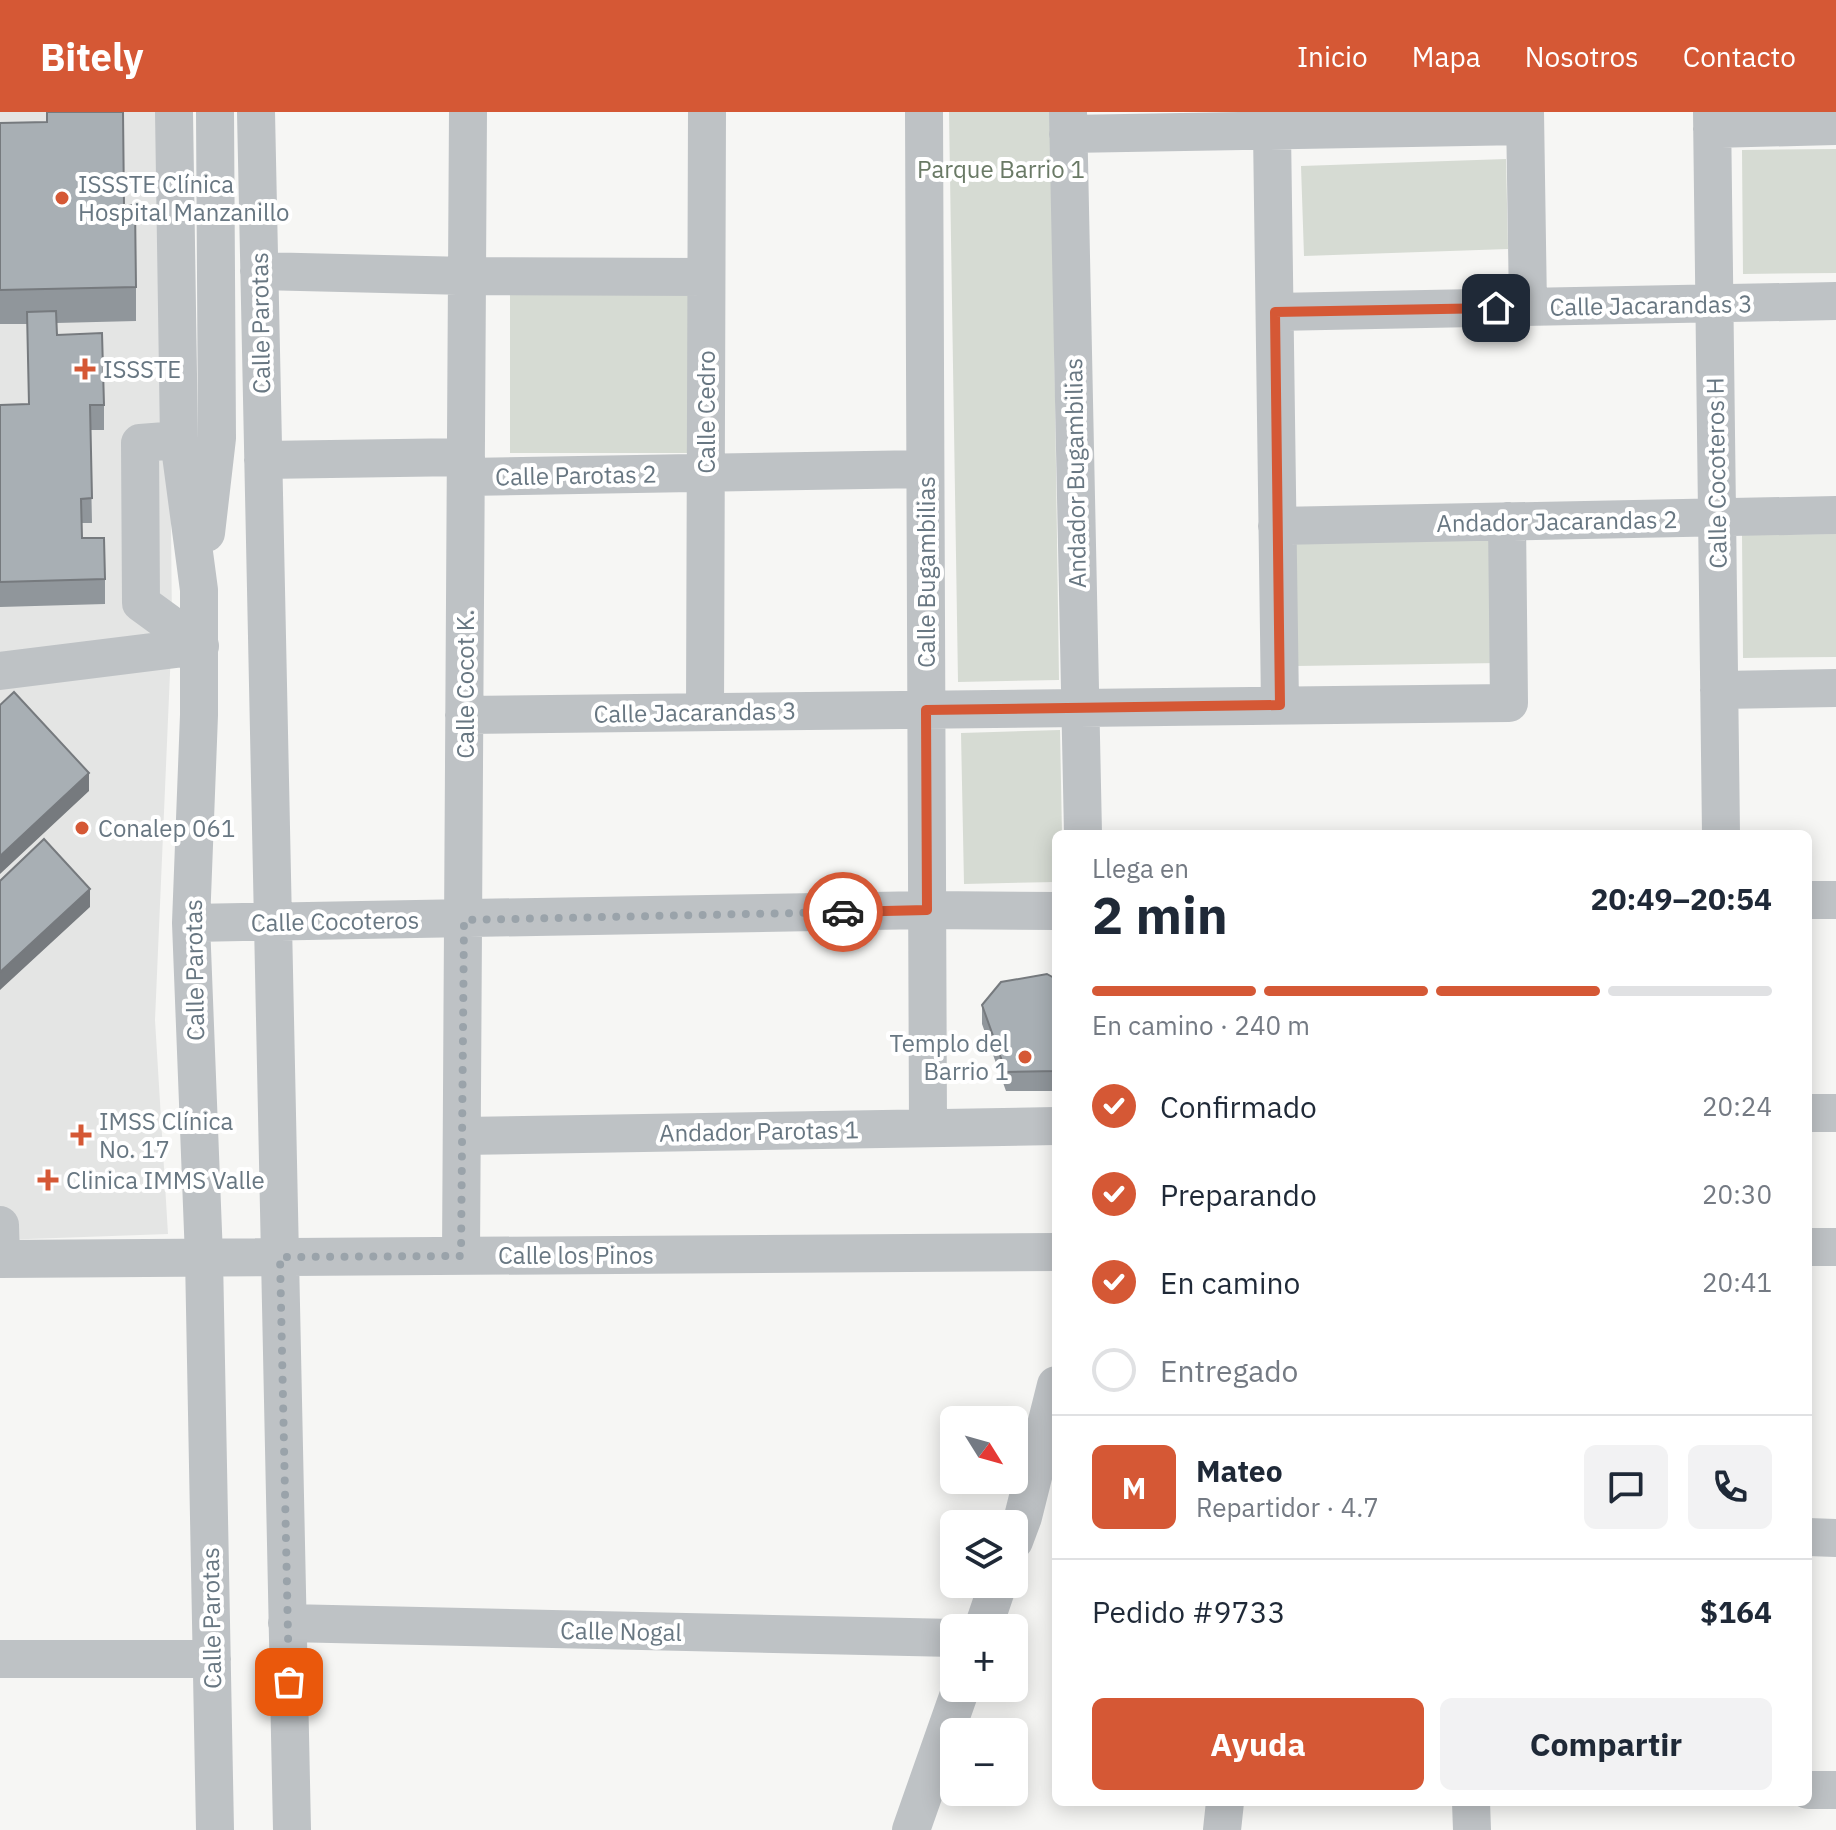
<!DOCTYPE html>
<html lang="es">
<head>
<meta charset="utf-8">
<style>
  body { margin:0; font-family:"IBM Plex Sans",sans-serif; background:#f2f2f3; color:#1f2937; height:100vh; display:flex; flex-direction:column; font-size:30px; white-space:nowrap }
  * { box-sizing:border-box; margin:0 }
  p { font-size:26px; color:#747a83 }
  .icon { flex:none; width:44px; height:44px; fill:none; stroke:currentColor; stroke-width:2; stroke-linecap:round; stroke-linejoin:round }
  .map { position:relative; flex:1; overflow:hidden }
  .panel { position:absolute; left:1052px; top:718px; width:760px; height:976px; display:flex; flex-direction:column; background:#fff; border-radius:12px; box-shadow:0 4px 20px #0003 }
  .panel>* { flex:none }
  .needle { width:52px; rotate:127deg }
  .tools { position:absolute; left:940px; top:1294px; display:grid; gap:16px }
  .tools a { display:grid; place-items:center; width:88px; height:88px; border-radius:12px; background:#fff; box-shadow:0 4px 20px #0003; font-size:40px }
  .pin { position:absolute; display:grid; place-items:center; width:68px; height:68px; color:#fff; margin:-34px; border-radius:16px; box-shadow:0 4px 12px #0006 }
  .courier { position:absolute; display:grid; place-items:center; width:80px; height:80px; margin:-40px; border:6px solid #d55835; border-radius:50%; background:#fff; color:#222; box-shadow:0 2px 10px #0007 }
  .overview em { font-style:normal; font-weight:700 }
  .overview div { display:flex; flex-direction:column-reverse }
  .overview { display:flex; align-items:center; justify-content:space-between; height:136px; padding:0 40px }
  h1 { font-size:52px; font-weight:700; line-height:60px }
  .bar { display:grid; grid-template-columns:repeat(4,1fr); gap:12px 8px; align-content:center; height:96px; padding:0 40px }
  .bar i { height:10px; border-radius:6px; background:#e0e1e3 }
  .bar .selected { background:#d55835 }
  .bar p { grid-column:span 4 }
  .line { display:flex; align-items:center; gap:20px; padding:0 40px; border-top:2px solid #e0e1e3 }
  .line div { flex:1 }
  .round { display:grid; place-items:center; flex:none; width:84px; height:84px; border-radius:12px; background:#f2f2f3 }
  ol { padding:0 40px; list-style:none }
  li { display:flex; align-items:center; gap:24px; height:88px }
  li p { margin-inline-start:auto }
  li .icon { padding:8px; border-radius:50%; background:#d55835; color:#fff; stroke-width:4 }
  li:last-child { color:#747a83 }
  li i { width:44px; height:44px; border:4px solid #e0e1e3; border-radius:50% }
  .action { display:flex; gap:16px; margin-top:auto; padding:16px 40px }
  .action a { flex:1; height:92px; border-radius:12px; background:#d55835; color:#fff; font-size:32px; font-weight:700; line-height:92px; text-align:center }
  .action a+a { background:#f2f2f3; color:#1f2937 }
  header { display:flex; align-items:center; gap:48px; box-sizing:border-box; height:112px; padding:0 40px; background:#d55835; color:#fff }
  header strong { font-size:38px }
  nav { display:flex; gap:44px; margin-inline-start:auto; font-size:28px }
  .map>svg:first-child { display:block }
</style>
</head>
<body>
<header>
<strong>Bitely</strong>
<nav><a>Inicio</a><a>Mapa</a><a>Nosotros</a><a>Contacto</a></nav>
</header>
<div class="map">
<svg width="1836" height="1718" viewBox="0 0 1836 1718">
  <rect width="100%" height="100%" fill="#f6f6f4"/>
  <path fill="#e4e5e4" d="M0,0H167L172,515L155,908L168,1122L0,1128Z"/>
  <path fill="#d6dbd3" d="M949,0H1051L1059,568L958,570Z
    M1836,37V161L1743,162L1742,38Z
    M1506,47L1508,137L1304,144L1301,54Z
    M694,173V341H510V174Z
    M1836,422V545L1743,546L1742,423Z
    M1498,427L1499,551L1296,554L1294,431Z
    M1060,618L1062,722H1056V770L964,772L961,621Z"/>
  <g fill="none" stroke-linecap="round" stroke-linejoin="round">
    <path stroke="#bec2c5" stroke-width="38" d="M174,0L179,328L199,478V603L191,811L204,1145L215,1718
      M256,0L292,1718
      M924,0L928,1016
      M1068,0L1083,722
      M1525,0L1528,195
      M1712,0L1721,722
      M1712,17L1836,14
      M1272,19L1280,593
      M1068,22L1525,14
      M259,159L467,164L706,165
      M1275,200L1836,189
      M179,328L140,331L141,491L200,534
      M263,348L466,345
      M466,365L925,357
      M1277,414L1836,403
      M206,421L217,326L215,0
      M0,559L200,534
      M1719,578L1836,576
      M705,600L707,0
      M464,603L1509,591L1507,409
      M1808,788H1836
      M191,811L927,798L1056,799
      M1808,1001H1836
      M462,1024L1056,1014
      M0,1113L1,1147
      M1808,1135H1836
      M461,1144L468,0
      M0,1147L1056,1140
      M1808,1425L1836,1426
      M1014,1429L1023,1405L1056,1273
      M287,1511L954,1526
      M983,1516L998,1472
      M0,1547H212
      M1808,1678H1836
      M1471,1690L1472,1718
      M911,1718L961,1576
      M1222,1718L1225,1690"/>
  </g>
  <path fill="#90969b" d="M47,10L124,93L136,175V209L56,211L57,223L104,293V318H90L92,411H82V426L105,467V492L0,495V293L29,292L27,212H0V11Z
    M1056,867L1055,979H1006L982,912V893Z"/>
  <path fill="#767a7e" d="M89,661V679L0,762V744Z
    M90,777V795L0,878V860Z"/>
  <path fill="#a8afb4" stroke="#767a7e" stroke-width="2" d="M47,0H123L124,93H135L136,175L0,178V11L47,10Z
    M56,199L57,223L102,221L104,293H90L92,386L81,387L82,426H104L105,467L0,470V293L29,292L27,200Z
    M14,580L89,661L0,744V593Z
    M44,727L90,777L0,860V769Z
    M1047,862L1056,867V959L1006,960L982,893L1001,870Z"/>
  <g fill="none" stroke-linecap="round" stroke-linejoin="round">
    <path stroke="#9aa3aa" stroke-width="8" stroke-dasharray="0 14.4" d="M289,1570L280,1145L461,1144L464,808L843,800"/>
    <path stroke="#d55835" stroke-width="10" d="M843,800L927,798L926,598L1280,593L1275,200L1496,196"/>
  </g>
  <g fill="#d55835" stroke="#fff" stroke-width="3">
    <circle cx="62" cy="86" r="8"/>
    <path d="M81 245h8v8h8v8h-8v8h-8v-8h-8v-8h8z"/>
    <circle cx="82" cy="716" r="8"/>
    <circle cx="1025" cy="945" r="8"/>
    <path d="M77 1011h8v8h8v8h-8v8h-8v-8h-8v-8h8z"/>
    <path d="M44 1056h8v8h8v8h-8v8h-8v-8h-8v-8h8z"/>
  </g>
  <g text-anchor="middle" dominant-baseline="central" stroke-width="8" stroke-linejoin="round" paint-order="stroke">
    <g font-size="24" fill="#6a7a66" stroke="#fff">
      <text x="1001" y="57">Parque Barrio 1</text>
    </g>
    <g font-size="24" fill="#687782" stroke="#fff" text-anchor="start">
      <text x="78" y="72">ISSSTE Clínica<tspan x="78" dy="28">Hospital Manzanillo</tspan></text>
      <text x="103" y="257">ISSSTE</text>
      <text x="98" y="716">Conalep 061</text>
      <text x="1009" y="931" text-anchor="end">Templo del<tspan x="1009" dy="28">Barrio 1</tspan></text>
      <text x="99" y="1009">IMSS Clínica<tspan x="99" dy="28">No. 17</tspan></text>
      <text x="66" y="1068">Clinica IMMS Valle</text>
    </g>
    <g font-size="24" fill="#687782" stroke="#fff">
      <text transform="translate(1651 193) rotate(-1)">Calle Jacarandas 3</text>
      <text transform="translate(260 211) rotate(-91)">Calle Parotas</text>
      <text transform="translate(706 300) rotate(-90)">Calle Cedro</text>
      <text transform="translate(1075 361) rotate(-91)">Andador Bugambilias</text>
      <text transform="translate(1716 361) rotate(-91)">Calle Cocoteros H</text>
      <text transform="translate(576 363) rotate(-1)">Calle Parotas 2</text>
      <text transform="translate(1557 409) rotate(-1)">Andador Jacarandas 2</text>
      <text transform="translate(926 460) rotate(-90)">Calle Bugambilias</text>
      <text transform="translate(465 572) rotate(-90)">Calle Cocot K.</text>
      <text transform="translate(695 600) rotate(-1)">Calle Jacarandas 3</text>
      <text transform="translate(335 809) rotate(-1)">Calle Cocoteros</text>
      <text transform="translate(194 858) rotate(-91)">Calle Parotas</text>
      <text transform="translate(759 1019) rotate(-1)">Andador Parotas 1</text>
      <text x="576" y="1143">Calle los Pinos</text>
      <text transform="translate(211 1506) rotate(-91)">Calle Parotas</text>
      <text transform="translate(621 1519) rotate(1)">Calle Nogal</text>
    </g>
  </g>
</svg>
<div class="tools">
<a><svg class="needle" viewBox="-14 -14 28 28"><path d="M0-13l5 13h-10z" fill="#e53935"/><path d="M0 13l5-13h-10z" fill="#747a83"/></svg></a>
<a><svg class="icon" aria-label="layers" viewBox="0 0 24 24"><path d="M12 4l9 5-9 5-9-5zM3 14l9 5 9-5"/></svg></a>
<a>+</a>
<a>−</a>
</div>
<div class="pin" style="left:289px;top:1570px;background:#ea580c"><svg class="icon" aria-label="bag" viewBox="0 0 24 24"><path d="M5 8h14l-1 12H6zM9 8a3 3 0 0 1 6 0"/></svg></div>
<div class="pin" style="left:1496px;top:196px;background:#1f2937"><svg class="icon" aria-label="home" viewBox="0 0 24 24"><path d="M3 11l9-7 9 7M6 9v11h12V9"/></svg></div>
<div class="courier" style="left:843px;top:800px"><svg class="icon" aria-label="car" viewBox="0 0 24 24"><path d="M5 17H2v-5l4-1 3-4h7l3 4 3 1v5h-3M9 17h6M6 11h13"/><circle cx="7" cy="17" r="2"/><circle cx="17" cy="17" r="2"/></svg></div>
<section class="panel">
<div class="overview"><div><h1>2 min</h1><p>Llega en</p></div><em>20:49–20:54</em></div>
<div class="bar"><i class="selected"></i><i class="selected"></i><i class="selected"></i><i></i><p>En camino · 240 m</p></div>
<ol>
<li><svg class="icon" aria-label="check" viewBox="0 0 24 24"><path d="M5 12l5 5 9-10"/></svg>Confirmado<p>20:24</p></li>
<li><svg class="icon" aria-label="check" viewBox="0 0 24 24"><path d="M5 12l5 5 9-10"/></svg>Preparando<p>20:30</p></li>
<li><svg class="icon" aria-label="check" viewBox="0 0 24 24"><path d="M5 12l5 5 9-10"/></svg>En camino<p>20:41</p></li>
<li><i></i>Entregado</li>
</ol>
<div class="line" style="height:144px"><b class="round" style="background:#d55835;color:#fff">M</b><div><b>Mateo</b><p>Repartidor · 4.7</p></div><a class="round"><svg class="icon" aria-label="chat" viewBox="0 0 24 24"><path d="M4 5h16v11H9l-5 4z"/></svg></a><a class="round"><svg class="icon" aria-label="phone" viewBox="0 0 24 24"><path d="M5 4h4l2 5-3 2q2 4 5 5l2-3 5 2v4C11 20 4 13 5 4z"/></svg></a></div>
<div class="line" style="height:104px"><div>Pedido #9733</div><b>$164</b></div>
<div class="action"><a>Ayuda</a><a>Compartir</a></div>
</section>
</div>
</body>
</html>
